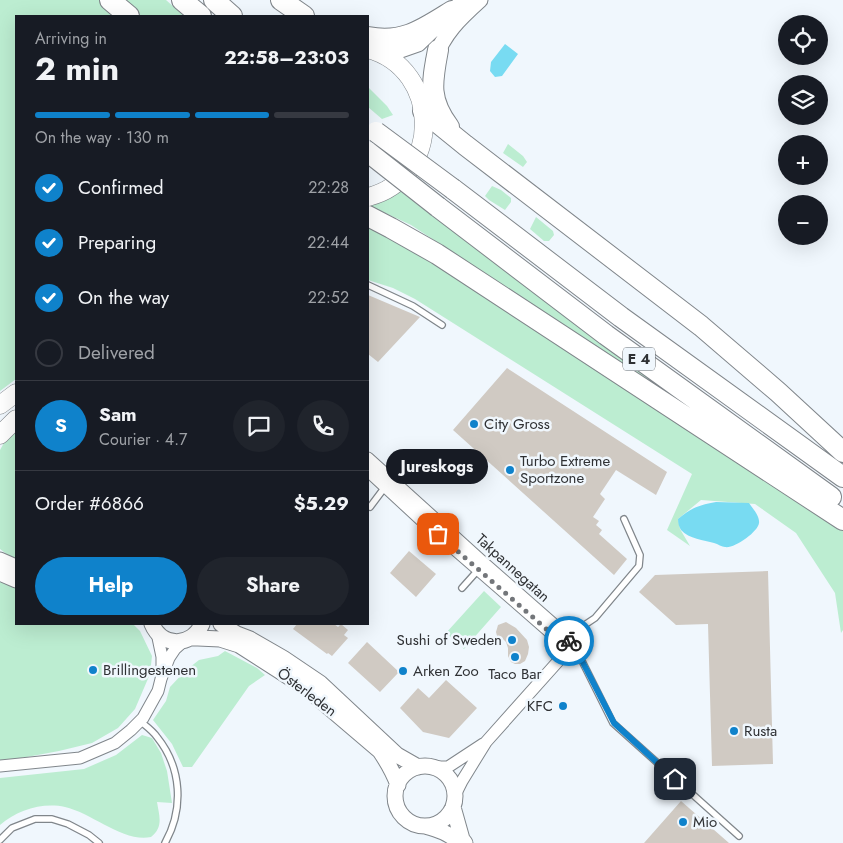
<!DOCTYPE html>
<html lang="en">
<head>
<meta charset="utf-8">
<style>
  body { margin:0; font-family:Jost,sans-serif; background:#20242c; color:#f1f3f6; height:100vh; display:flex; flex-direction:column; font-size:19px; white-space:nowrap }
  * { box-sizing:border-box; margin:0 }
  p { font-size:16px; color:#9ea1a6 }
  .icon { flex:none; width:28px; height:28px; fill:none; stroke:currentColor; stroke-width:2; stroke-linecap:round; stroke-linejoin:round }
  .map { position:relative; flex:1; overflow:hidden }
  .details { position:absolute; left:15px; top:15px; width:354px; height:610px; display:flex; flex-direction:column; background:#171b24; border-radius:0px; box-shadow:0 5px 20px #0002 }
  .details>* { flex:none }
  .controls { position:absolute; left:778px; top:15px; display:grid; gap:10px }
  .controls a { display:grid; place-items:center; width:50px; height:50px; border-radius:50%; background:#171b24; box-shadow:0 5px 20px #0002; font-size:25px }
  .pin { position:absolute; display:grid; place-items:center; width:42px; height:42px; color:#fff; margin:-21px; border-radius:10px; box-shadow:0 2px 8px #0006 }
  .courier { position:absolute; display:grid; place-items:center; width:50px; height:50px; margin:-25px; border:4px solid #0f82cb; border-radius:50%; background:#fff; color:#222; box-shadow:0 1px 6px #0007 }
  .bubble { position:absolute; height:35px; border-radius:18px; background:#171b24; box-shadow:0 5px 20px #0002; font-size:16px; font-weight:700; line-height:35px; text-align:center }
  .summary em { font-style:normal; font-weight:700 }
  .summary div { display:flex; flex-direction:column-reverse }
  .summary { display:flex; align-items:center; justify-content:space-between; height:85px; padding:0 20px }
  h1 { font-size:32px; font-weight:700; line-height:38px }
  .bar { display:grid; grid-template-columns:repeat(4,1fr); gap:8px 5px; align-content:center; height:60px; padding:0 20px }
  .bar i { height:6px; border-radius:4px; background:#363941 }
  .bar .active { background:#0f82cb }
  .bar p { grid-column:span 4 }
  .line { display:flex; align-items:center; gap:12px; padding:0 20px; border-top:1px solid #363941 }
  .line div { flex:1 }
  .round { display:grid; place-items:center; flex:none; width:52px; height:52px; border-radius:26px; background:#20242c }
  ol { padding:0 20px; list-style:none }
  li { display:flex; align-items:center; gap:15px; height:55px }
  li p { margin-inline-start:auto }
  li .icon { padding:5px; border-radius:50%; background:#0f82cb; color:#fff; stroke-width:4 }
  li:last-child { color:#9ea1a6 }
  li i { width:28px; height:28px; border:2px solid #363941; border-radius:50% }
  .action { display:flex; gap:10px; margin-top:auto; padding:10px 20px }
  .action a { flex:1; height:58px; border-radius:30px; background:#0f82cb; color:#fff; font-size:20px; font-weight:700; line-height:58px; text-align:center }
  .action a+a { background:#20242c; color:#f1f3f6 }
  .map>svg:first-child { display:block }
</style>
</head>
<body>
<div class="map">
<svg width="843" height="843" viewBox="0 0 843 843">
  <rect width="100%" height="100%" fill="#f0f7fd"/>
  <path fill="#bcedd1" d="M0,0H102L121,16H16V379L0,391Z
    M122,0H166L184,16H141Z
    M368,87L387,106L393,115L382,119L368,107Z
    M508,144L523,156L527,162L523,167L503,153Z
    M492,186L501,190L511,198V202L505,210L489,200L485,196Z
    M400,191L812,489L411,225L368,205V203Z
    M536,217L553,231L554,235L549,241H544L530,229Z
    M368,227L420,253L843,529V630L841,633L835,593L796,533L755,504L701,500L678,519L680,529L690,546L667,530L692,474L415,299L393,288L368,280Z
    M16,431V558L8,555L0,549V450L5,441Z
    M0,582L16,588V624H133L140,631L152,656L150,674L135,709L118,728L92,743L59,751L0,762Z
    M484,591L501,607L464,649L446,633Z
    M225,651L257,668L265,675L249,686L192,767H183L172,744L153,720L166,701L170,687L185,671L199,660L218,656Z
    M142,735L152,738L161,753L167,771L172,803L157,802C159,815 164,827 151,837C124,843 92,813 65,807C43,802 17,810 0,825V778L84,769L116,755Z"/>
  <path fill="#78dbf2" d="M505,44L518,54L502,76L495,77L490,71L491,62Z
    M716,502L749,503C753,509 760,516 759,523C758,532 734,549 725,547C722,547 718,544 714,543C704,540 689,539 681,530C679,527 678,523 678,519C691,508 699,505 716,502Z"/>
  <path fill="#d0cac3" d="M368,295L420,317L378,362L368,354Z
    M507,368L667,472L656,495L616,470L600,494L605,499L593,517L599,521L596,525L602,530L599,534L627,559L614,575L453,430Z
    M409,551L436,574L416,597L390,573Z
    M768,571L773,764L712,766L708,624L676,625L639,592L655,575Z
    M506,622L516,628L527,640L529,647L528,654L525,661L520,664H515L511,662L508,656V648L506,642L502,638L497,636L496,632L498,625Z
    M297,624H334L338,627L341,624L348,630L344,635L348,638L332,656L328,653L327,654L293,629Z
    M367,642L399,672L380,692L348,663Z
    M446,680L477,708L449,738L423,732L400,708L418,688L429,698Z
    M681,801L729,843H644Z"/>
  <g fill="none" stroke-linecap="round" stroke-linejoin="round">
    <defs>
      <path id="service" d="M368,285L413,306L442,325
        M370,507L385,487
        M624,519L640,555L639,566L595,618L583,626L570,642L579,655L613,723L739,836
        M462,588L479,569
        M140,721C146,726 153,731 157,737C182,768 184,809 165,843
        M0,840L12,828L35,819H52L68,824L89,835L99,843"/>
      <path id="minor" d="M368,458L484,563L559,629L570,642
        M368,471L422,521L552,634L568,641
        M157,633L162,657V668
        M0,766L80,758L115,743L131,730L143,718L158,691L161,679L169,658L175,649L185,640
        M435,767H448L483,744
        M455,795L462,781L486,742L561,658L570,642"/>
      <path id="secondary" d="M380,52L398,51L418,44L464,0
        M434,60C444,33 459,19 480,0
        M0,560L16,567
        M0,573L16,580
        M152,624C162,648 192,647 202,624
        M221,624L237,634L250,639L283,658L320,683L397,755L418,767
        M190,638H198L220,639L239,645L306,688L380,751C388,763 393,771 398,785
        M395 796a30 30 0 1 1 60 0a30 30 0 1 1-60 0Z
        M453,807L462,839L465,843
        M425,826C440,830 448,833 460,843"/>
      <path id="primary" d="M368,49C442,69 443,178 368,197
        M0,405L16,393
        M0,435L16,419"/>
      <path id="motorway" d="M110,0L129,16
        M182,0L201,16
        M214,0L232,16
        M281,0L304,16
        M368,37C403,44 423,29 452,11
        M438,50C432,82 428,99 449,127
        M423,111L465,145L701,326L778,392L843,452
        M453,189L621,317L843,477
        M438,207L606,335L831,497
        M368,216L391,228L437,254L843,520"/>
    </defs>
    <use href="#service" stroke="#80868b" stroke-width="8"/>
    <use href="#minor" stroke="#80868b" stroke-width="13"/>
    <use href="#secondary" stroke="#80868b" stroke-width="17"/>
    <use href="#primary" stroke="#80868b" stroke-width="19"/>
    <use href="#motorway" stroke="#80868b" stroke-width="22"/>
    <use href="#service" stroke="#fff" stroke-width="5.5"/>
    <use href="#minor" stroke="#fff" stroke-width="11"/>
    <use href="#secondary" stroke="#fff" stroke-width="15"/>
    <use href="#primary" stroke="#fff" stroke-width="18"/>
    <use href="#motorway" stroke="#fff" stroke-width="20"/>
    <defs>
      <path id="motorway-bridge" d="M376,132L453,189
        M368,152L438,207"/>
    </defs>
    <use href="#motorway-bridge" stroke="#80868b" stroke-width="22" stroke-linecap="butt"/>
    <use href="#motorway-bridge" stroke="#fff" stroke-width="20"/>
  </g>
  <g fill="none" stroke-linecap="round" stroke-linejoin="round">
    <path stroke="#73767a" stroke-width="5" stroke-dasharray="0 9" d="M438,534L552,634L569,641"/>
    <path stroke="#0f82cb" stroke-width="6" d="M569,641L579,655L614,723L675,779"/>
  </g>
  <g fill="#0f82cb" stroke="#f0f7fd" stroke-width="2">
    <circle cx="474" cy="424" r="5"/>
    <circle cx="510" cy="470" r="5"/>
    <circle cx="512" cy="640" r="5"/>
    <circle cx="515" cy="657" r="5"/>
    <circle cx="93" cy="670" r="5"/>
    <circle cx="403" cy="671" r="5"/>
    <circle cx="563" cy="706" r="5"/>
    <circle cx="734" cy="731" r="5"/>
    <circle cx="683" cy="822" r="5"/>
  </g>
  <g text-anchor="middle" dominant-baseline="central" stroke-width="5" stroke-linejoin="round" paint-order="stroke">
    <rect fill="#f0f7fd" stroke="#696c70" stroke-width="1" x="623" y="347.5" width="32" height="23" rx="4"/>
    <g font-size="14" font-weight="bold" fill="#2f3134">
      <text x="639" y="359">E 4</text>
    </g>
    <g font-size="15" fill="#2f3134" stroke="#f0f7fd" text-anchor="start">
      <text x="484" y="424">City Gross</text>
      <text x="520" y="461">Turbo Extreme<tspan x="520" dy="17">Sportzone</tspan></text>
      <text x="502" y="640" text-anchor="end">Sushi of Sweden</text>
      <text x="103" y="670">Brillingestenen</text>
      <text x="413" y="671">Arken Zoo</text>
      <text x="515" y="674" text-anchor="middle">Taco Bar</text>
      <text x="553" y="706" text-anchor="end">KFC</text>
      <text x="744" y="731">Rusta</text>
      <text x="693" y="822">Mio</text>
    </g>
    <g font-size="15" fill="#2f3134" stroke="#f0f7fd">
      <text transform="translate(513 568) rotate(42)">Takpannegatan</text>
      <text transform="translate(307 692) rotate(37)">Österleden</text>
    </g>
  </g>
</svg>
<div class="controls">
<a><svg class="icon" aria-label="locate" viewBox="0 0 24 24"><circle cx="12" cy="12" r="6"/><path d="M12 2v4M12 18v4M2 12h4M18 12h4"/></svg></a>
<a><svg class="icon" aria-label="layers" viewBox="0 0 24 24"><path d="M12 4l9 5-9 5-9-5zM3 14l9 5 9-5"/></svg></a>
<a>+</a>
<a>−</a>
</div>
<div class="pin" style="left:438px;top:534px;background:#ea580c"><svg class="icon" aria-label="bag" viewBox="0 0 24 24"><path d="M5 8h14l-1 12H6zM9 8a3 3 0 0 1 6 0"/></svg></div>
<div class="pin" style="left:675px;top:779px;background:#1f2937"><svg class="icon" aria-label="home" viewBox="0 0 24 24"><path d="M3 11l9-7 9 7M6 9v11h12V9"/></svg></div>
<div class="courier" style="left:569px;top:641px"><svg class="icon" aria-label="bike" viewBox="0 0 24 24"><circle cx="6" cy="16" r="4"/><circle cx="18" cy="16" r="4"/><path d="M6 16l4-8h5l3 8M10 8l3 8H6M13 5h3"/></svg></div>
<div class="bubble" style="left:386px;top:449px;width:102px">Jureskogs</div>
<section class="details">
<div class="summary"><div><h1>2 min</h1><p>Arriving in</p></div><em>22:58–23:03</em></div>
<div class="bar"><i class="active"></i><i class="active"></i><i class="active"></i><i></i><p>On the way · 130 m</p></div>
<ol>
<li><svg class="icon" aria-label="check" viewBox="0 0 24 24"><path d="M5 12l5 5 9-10"/></svg>Confirmed<p>22:28</p></li>
<li><svg class="icon" aria-label="check" viewBox="0 0 24 24"><path d="M5 12l5 5 9-10"/></svg>Preparing<p>22:44</p></li>
<li><svg class="icon" aria-label="check" viewBox="0 0 24 24"><path d="M5 12l5 5 9-10"/></svg>On the way<p>22:52</p></li>
<li><i></i>Delivered</li>
</ol>
<div class="line" style="height:90px"><b class="round" style="background:#0f82cb;color:#fff">S</b><div><b>Sam</b><p>Courier · 4.7</p></div><a class="round"><svg class="icon" aria-label="chat" viewBox="0 0 24 24"><path d="M4 5h16v11H9l-5 4z"/></svg></a><a class="round"><svg class="icon" aria-label="phone" viewBox="0 0 24 24"><path d="M5 4h4l2 5-3 2q2 4 5 5l2-3 5 2v4C11 20 4 13 5 4z"/></svg></a></div>
<div class="line" style="height:65px"><div>Order #6866</div><b>$5.29</b></div>
<div class="action"><a>Help</a><a>Share</a></div>
</section>
</div>
</body>
</html>
